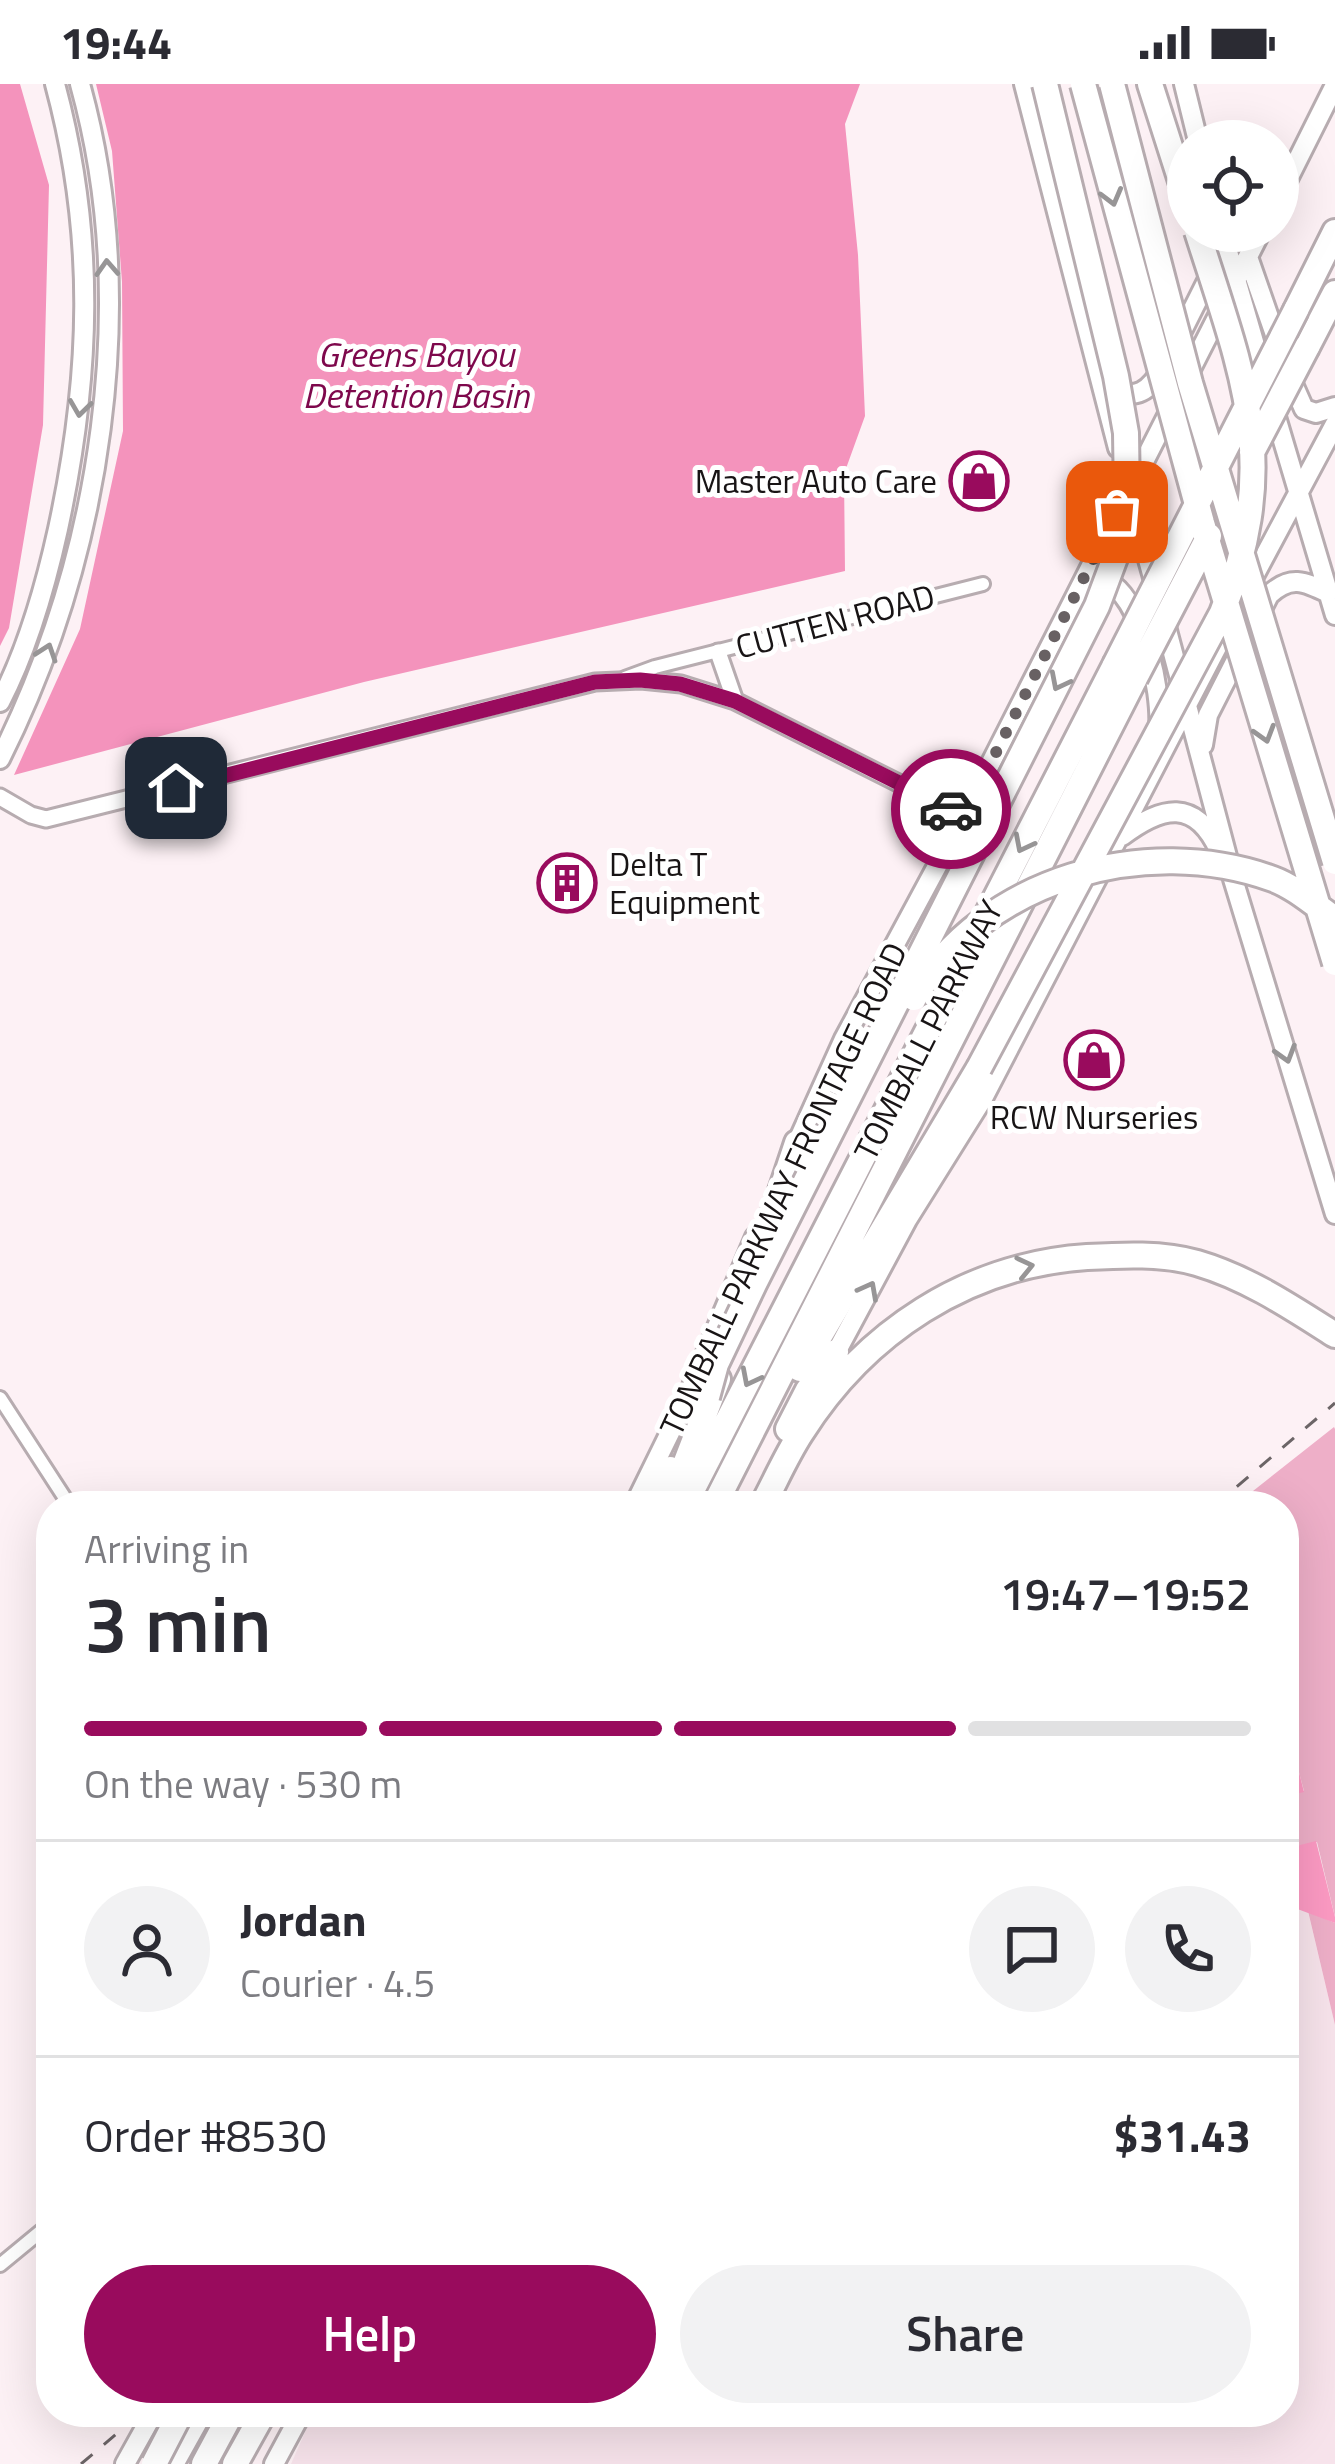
<!DOCTYPE html>
<html lang="en">
<head>
<meta charset="utf-8">
<style>
  body { margin:0; font-family:"Titillium Web",sans-serif; background:#f2f2f3; color:#2b2b33; height:100vh; display:flex; flex-direction:column; font-size:45px; white-space:nowrap }
  * { box-sizing:border-box; margin:0 }
  p { font-size:39px; color:#7c7c81 }
  .icon { flex:none; width:66px; height:66px; fill:none; stroke:currentColor; stroke-width:2; stroke-linecap:round; stroke-linejoin:round }
  .map { position:relative; flex:1; overflow:hidden }
  .drawer { position:absolute; left:36px; top:1407px; width:1263px; height:936px; display:flex; flex-direction:column; background:#fff; border-radius:48px; box-shadow:0 12px 48px #0002 }
  .drawer>* { flex:none }
  .buttons { position:absolute; left:1167px; top:36px; display:grid; gap:24px }
  .buttons a { display:grid; place-items:center; width:132px; height:132px; border-radius:50%; background:#fff; box-shadow:0 12px 48px #0002; font-size:60px }
  .pin { position:absolute; display:grid; place-items:center; width:102px; height:102px; color:#fff; margin:-51px; border-radius:24px; box-shadow:0 6px 18px #0006 }
  .courier { position:absolute; display:grid; place-items:center; width:120px; height:120px; margin:-60px; border:9px solid #990b5d; border-radius:50%; background:#fff; color:#222; box-shadow:0 3px 15px #0007 }
  .head em { font-style:normal; font-weight:600 }
  .head div { display:flex; flex-direction:column-reverse }
  .head { display:flex; align-items:center; justify-content:space-between; height:204px; padding:0 48px }
  h1 { font-size:78px; font-weight:600; line-height:90px }
  .bar { display:grid; grid-template-columns:repeat(4,1fr); gap:18px 12px; align-content:center; height:144px; padding:0 48px }
  .bar i { height:15px; border-radius:9px; background:#e1e1e2 }
  .bar .current { background:#990b5d }
  .bar p { grid-column:span 4 }
  .line { display:flex; align-items:center; gap:30px; padding:0 48px; border-top:3px solid #e1e1e2 }
  .line div { flex:1 }
  .round { display:grid; place-items:center; flex:none; width:126px; height:126px; border-radius:63px; background:#f2f2f3 }
  .primary-button { display:flex; gap:24px; margin-top:auto; padding:24px 48px }
  .primary-button a { flex:1; height:138px; border-radius:72px; background:#990b5d; color:#fff; font-size:48px; font-weight:600; line-height:138px; text-align:center }
  .primary-button a+a { background:#f2f2f3; color:#2b2b33 }
  .status { display:flex; justify-content:space-between; align-items:center; height:84px; padding:0 60px; background:#fff; direction:ltr }
  .status svg { height:33px; fill:currentColor }
  .map>svg:first-child { display:block }
</style>
</head>
<body>
<div class="status"><b>19:44</b><svg viewBox="0 0 49 12"><path d="M0 12V9h3v3zM5 12V6h3v6zM10 12V3h3v9zM15 12V0h3v12zM26 1h20v11H26zM47 4h2v5h-2z"/></svg></div>
<div class="map">
<svg width="1335" height="2380" viewBox="0 0 1335 2380">
  <rect width="100%" height="100%" fill="#fdf1f5"/>
  <path fill="#f7e3eb" d="M1284,1727L1335,1941V2380H291L314,2328H1284Z"/>
  <path fill="#eeafc8" d="M1334,1343L1335,1345V1833L1317,1758L1293,1763L1284,1713L1304,1707L1296,1677L1284,1679V1649L1289,1647L1284,1626V1422H1234Z
    M1308,1827L1335,1839V1941Z"/>
  <path fill="#fc9ac3" d="M1296,1676L1304,1708L1284,1713V1679Z
    M1316,1757L1335,1833V1839L1284,1820V1765Z"/>
  <path fill="#f493bc" d="M0,0H20L49,101L43,341L9,544L0,562Z
    M96,0H860L845,40L858,171L865,332L844,390L845,487L364,598L14,691L80,545L123,347L122,198L112,67Z"/>
  <g fill="none" stroke-linecap="round" stroke-linejoin="round">
    <defs>
      <path id="minor" d="M625,594L655,583L983,500
        M0,1314L70,1422
        M0,2181L51,2139"/>
      <path id="tertiary" d="M718,568L735,617
        M0,713L31,731L46,735L595,598L641,596L681,600L735,617L964,732"/>
      <path id="secondary" d="M1024,0L1118,364
        M1184,0L1198,57
        M1278,115L1335,1
        M1222,147L1265,296
        M1248,173L1280,265
        M1176,259L1212,187
        M1289,291L1304,325L1316,329L1335,323
        M1110,305C1136,317 1150,307 1163,283
        M1273,323L1335,531
        M1131,414L1157,508
        M1098,503L1113,501C1143,524 1162,606 1159,644
        M1164,535L1233,795L1335,1130
        M1230,537L1335,340
        M0,618C28,564 45,504 58,445C91,292 96,152 55,0
        M1203,661L1208,631L1269,511C1290,491 1304,497 1328,509
        M0,675C101,473 141,220 80,0
        M1122,752C1162,722 1195,714 1219,766
        M793,1068L844,955L964,732L1261,147
        M832,1276L907,1136L982,1016L1218,561
        M634,1422L687,1314L755,1153
        M125,2380L154,2328
        M274,2380L302,2328"/>
      <path id="motorway" d="M1150,0L1188,119
        M1296,226L1335,148
        M1307,263L1335,209
        M758,1176L797,1059
        M800,1285L979,984
        M788,1345L808,1306L836,1268
        M672,1414L718,1295
        M651,1422L670,1385
        M684,1422L1115,581
        M714,1422L1135,594
        M762,1422C775,1398 786,1372 801,1349C865,1248 967,1181 1087,1173C1122,1171 1163,1169 1197,1179C1248,1194 1291,1223 1335,1251
        M171,2380L200,2328
        M204,2380L232,2328
        M235,2380L264,2328"/>
    </defs>
    <use href="#minor" stroke="#b7acb0" stroke-width="18"/>
    <use href="#tertiary" stroke="#b7acb0" stroke-width="21"/>
    <use href="#secondary" stroke="#b7acb0" stroke-width="24"/>
    <use href="#motorway" stroke="#b7acb0" stroke-width="30"/>
    <use href="#minor" stroke="#fff" stroke-width="12"/>
    <use href="#tertiary" stroke="#fff" stroke-width="15"/>
    <use href="#secondary" stroke="#fff" stroke-width="18"/>
    <use href="#motorway" stroke="#fff" stroke-width="24"/>
    <path stroke="#6c6567" stroke-width="3" stroke-dasharray="15 15" stroke-linecap="butt" d="M1214,1422L1335,1319
      M81,2380L142,2328"/>
    <defs>
      <path id="motorway-bridge" d="M1083,0L1202,439L1335,879
        M1112,0L1190,299L1335,778
        M1252,368L1307,263
        M1115,581L1296,226
        M1135,594L1209,452
        M914,914C983,794 1146,749 1273,795C1295,803 1316,822 1335,835
        M979,984L1222,529C1282,378 1243,292 1197,147
        M707,1313L716,1280L754,1200L1097,522L1119,463L1127,416L1126,349L1116,292L1045,0
        M154,2380L181,2328"/>
    </defs>
    <use href="#motorway-bridge" stroke="#b7acb0" stroke-width="30" stroke-linecap="butt"/>
    <use href="#motorway-bridge" stroke="#fff" stroke-width="24"/>
  </g>
  <defs><path id="oneway-chevron" d="M-2-3.5L2.5 0L-2 3.5" fill="none" stroke-width="1.6" stroke-linecap="round" stroke-linejoin="round" transform="scale(3)"/></defs>
  <g stroke="#979596">
    <use href="#oneway-chevron" transform="translate(1112 113) rotate(75)"/>
    <use href="#oneway-chevron" transform="translate(107 184) rotate(-93)"/>
    <use href="#oneway-chevron" transform="translate(80 324) rotate(98)"/>
    <use href="#oneway-chevron" transform="translate(47 568) rotate(-71)"/>
    <use href="#oneway-chevron" transform="translate(1059 598) rotate(117)"/>
    <use href="#oneway-chevron" transform="translate(1265 650) rotate(73)"/>
    <use href="#oneway-chevron" transform="translate(1023 760) rotate(117)"/>
    <use href="#oneway-chevron" transform="translate(1286 970) rotate(73)"/>
    <use href="#oneway-chevron" transform="translate(1025 1183) rotate(-13)"/>
    <use href="#oneway-chevron" transform="translate(869 1206) rotate(-62)"/>
    <use href="#oneway-chevron" transform="translate(750 1294) rotate(117)"/>
  </g>
  <g fill="none" stroke-linecap="round" stroke-linejoin="round">
    <path stroke="#686163" stroke-width="12" stroke-dasharray="0 21.6" d="M951,725L964,732L1117,428"/>
    <path stroke="#990b5d" stroke-width="15" d="M176,704L595,598L640,596L680,600L735,617L951,725"/>
  </g>
  <defs>
    <symbol id="shop-ring" viewBox="-11 -11 22 22"><circle r="9.5" fill="#fff" stroke="#990b5d" stroke-width="1.5"/><path d="M-5-2.5h2.3a2.7 3.5 0 0 1 5.4 0H5L5.5 6h-11ZM-1.5-2.5h3a1.5 2.3 0 0 0-3 0Z" fill="#990b5d"/></symbol>
    <symbol id="building-ring" viewBox="-11 -11 22 22"><circle r="9.5" fill="#fff" stroke="#990b5d" stroke-width="1.5"/><path d="M-4-6H4V6H1V3H-1V6H-4ZM-2.5-4.3h1.7v1.8h-1.7ZM.8-4.3h1.7v1.8H.8ZM-2.5-1h1.7V.8h-1.7ZM.8-1h1.7V.8H.8Z" fill="#990b5d"/></symbol>
  </defs>
  <g fill-rule="evenodd">
    <use href="#shop-ring" x="946" y="364" width="66" height="66"/>
    <use href="#building-ring" x="534" y="766" width="66" height="66"/>
    <use href="#shop-ring" x="1061" y="943" width="66" height="66"/>
  </g>
  <g text-anchor="middle" dominant-baseline="central" stroke-width="10" stroke-linejoin="round" paint-order="stroke">
    <g font-size="33" fill="#181415" stroke="#fff" text-anchor="end">
      <text x="937" y="397">Master Auto Care</text>
      <text x="609" y="780" text-anchor="start">Delta T<tspan x="609" dy="38">Equipment</tspan></text>
      <text x="1094" y="1033" text-anchor="middle">RCW Nurseries</text>
    </g>
    <g font-size="33" fill="#181415" stroke="#fff">
      <text transform="translate(835 537) rotate(-15)">CUTTEN ROAD</text>
      <text transform="translate(928 946) rotate(-63)">TOMBALL PARKWAY</text>
      <text transform="translate(783 1105) rotate(-65)">TOMBALL PARKWAY FRONTAGE ROAD</text>
    </g>
    <g font-size="36" font-style="italic" fill="#7e084c" stroke="#fff">
      <text x="416" y="269">Greens Bayou<tspan x="416" dy="41">Detention Basin</tspan></text>
    </g>
  </g>
</svg>
<div class="buttons">
<a><svg class="icon" aria-label="locate" viewBox="0 0 24 24"><circle cx="12" cy="12" r="6"/><path d="M12 2v4M12 18v4M2 12h4M18 12h4"/></svg></a>
</div>
<div class="pin" style="left:1117px;top:428px;background:#ea580c"><svg class="icon" aria-label="bag" viewBox="0 0 24 24"><path d="M5 8h14l-1 12H6zM9 8a3 3 0 0 1 6 0"/></svg></div>
<div class="pin" style="left:176px;top:704px;background:#1f2937"><svg class="icon" aria-label="home" viewBox="0 0 24 24"><path d="M3 11l9-7 9 7M6 9v11h12V9"/></svg></div>
<div class="courier" style="left:951px;top:725px"><svg class="icon" aria-label="car" viewBox="0 0 24 24"><path d="M5 17H2v-5l4-1 3-4h7l3 4 3 1v5h-3M9 17h6M6 11h13"/><circle cx="7" cy="17" r="2"/><circle cx="17" cy="17" r="2"/></svg></div>
<section class="drawer">
<div class="head"><div><h1>3 min</h1><p>Arriving in</p></div><em>19:47–19:52</em></div>
<div class="bar"><i class="current"></i><i class="current"></i><i class="current"></i><i></i><p>On the way · 530 m</p></div>
<div class="line" style="height:216px"><a class="round"><svg class="icon" aria-label="person" viewBox="0 0 24 24"><circle cx="12" cy="8" r="4"/><path d="M4 21q1-7 8-7t8 7"/></svg></a><div><b>Jordan</b><p>Courier · 4.5</p></div><a class="round"><svg class="icon" aria-label="chat" viewBox="0 0 24 24"><path d="M4 5h16v11H9l-5 4z"/></svg></a><a class="round"><svg class="icon" aria-label="phone" viewBox="0 0 24 24"><path d="M5 4h4l2 5-3 2q2 4 5 5l2-3 5 2v4C11 20 4 13 5 4z"/></svg></a></div>
<div class="line" style="height:156px"><div>Order #8530</div><b>$31.43</b></div>
<div class="primary-button"><a>Help</a><a>Share</a></div>
</section>
</div>
</body>
</html>
